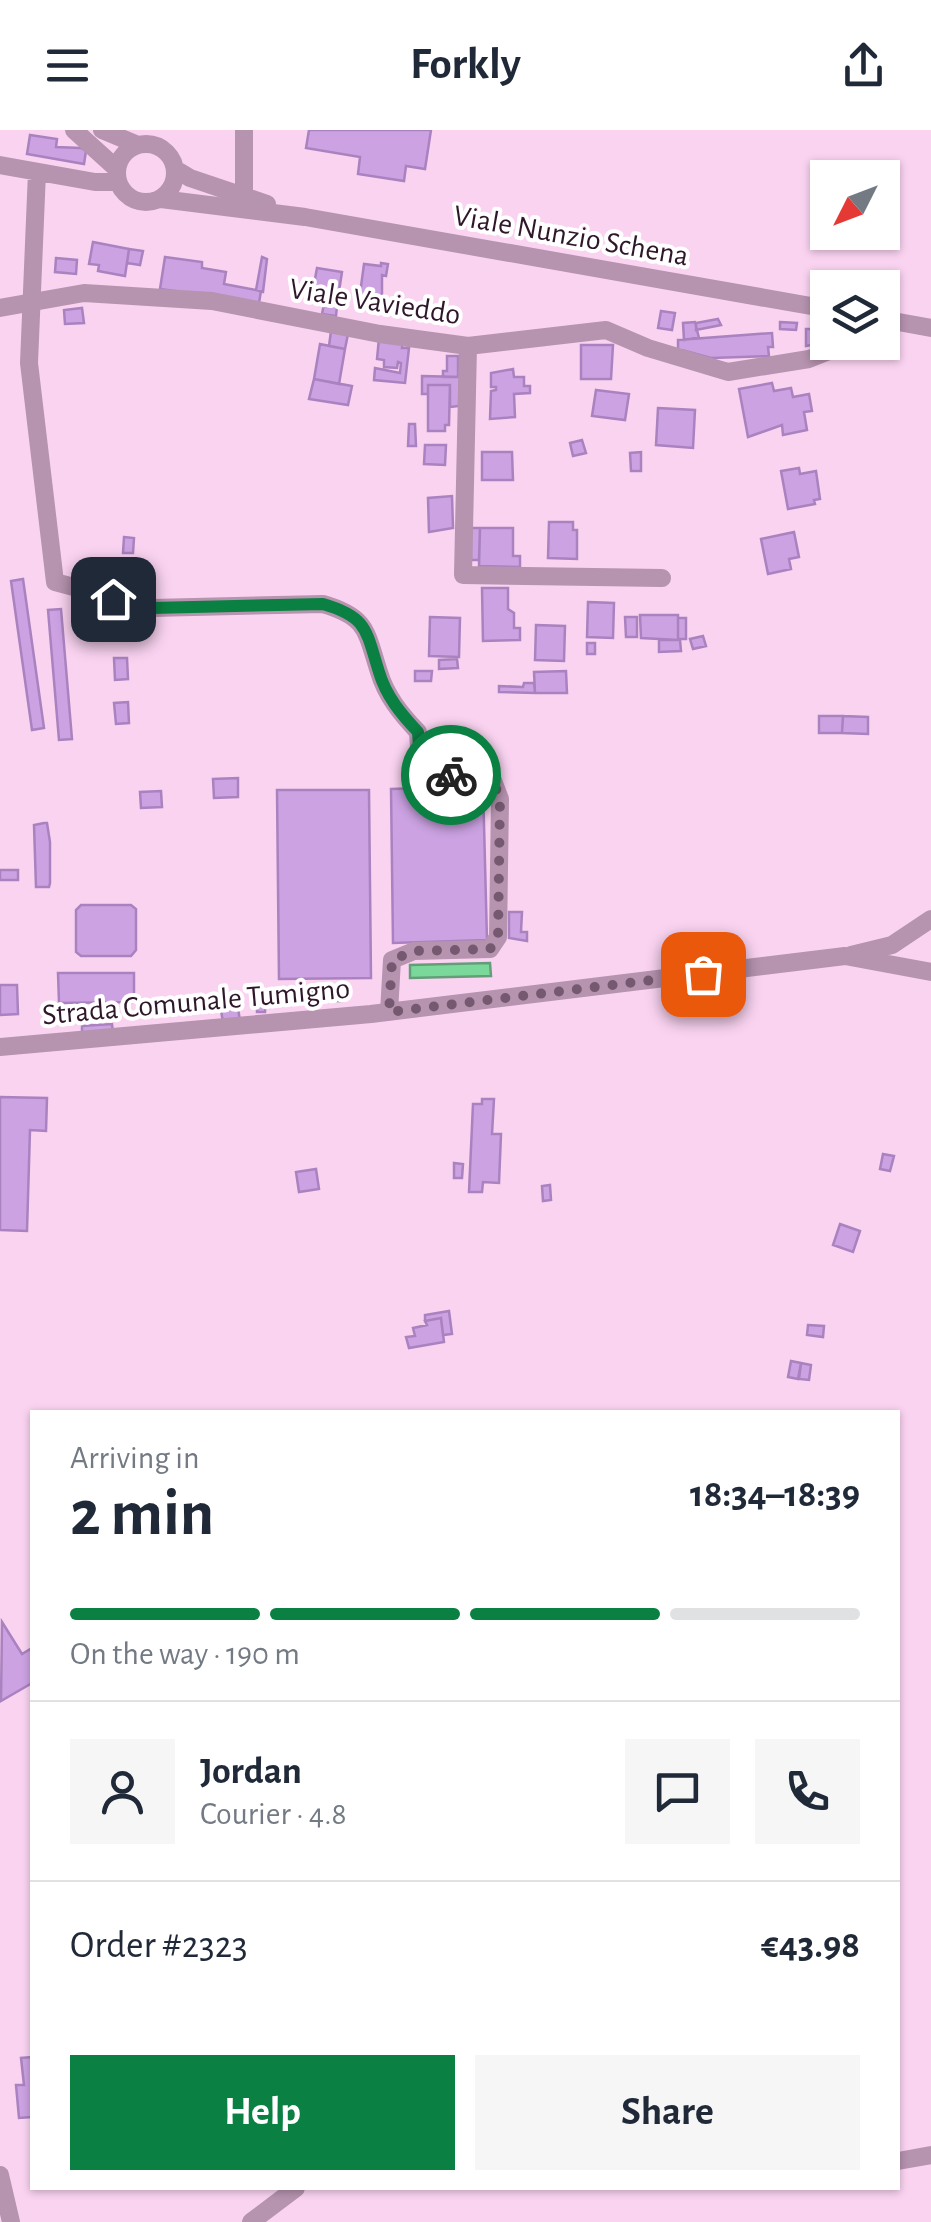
<!DOCTYPE html>
<html lang="en">
<head>
<meta charset="utf-8">
<style>
  body { margin:0; font-family:"Alegreya Sans",sans-serif; background:#f6f6f7; color:#1f2937; height:100vh; display:flex; flex-direction:column; font-size:38px; white-space:nowrap }
  * { box-sizing:border-box; margin:0 }
  p { font-size:32px; color:#747a83 }
  .icon { flex:none; width:55px; height:55px; fill:none; stroke:currentColor; stroke-width:2; stroke-linecap:round; stroke-linejoin:round }
  .map { position:relative; flex:1; overflow:hidden }
  .drawer { position:absolute; left:30px; top:1280px; width:870px; height:780px; display:flex; flex-direction:column; background:#fff; border-radius:0px; box-shadow:0 2px 8px #0004 }
  .drawer>* { flex:none }
  .needle { width:65px; rotate:228deg }
  .tools { position:absolute; left:810px; top:30px; display:grid; gap:20px }
  .tools a { display:grid; place-items:center; width:90px; height:90px; border-radius:0px; background:#fff; box-shadow:0 2px 8px #0004; font-size:50px }
  .pin { position:absolute; display:grid; place-items:center; width:85px; height:85px; color:#fff; margin:-42px; border-radius:20px; box-shadow:0 5px 15px #0006 }
  .courier { position:absolute; display:grid; place-items:center; width:100px; height:100px; margin:-50px; border:8px solid #0b8043; border-radius:50%; background:#fff; color:#222; box-shadow:0 2px 12px #0007 }
  .head em { font-style:normal; font-weight:700 }
  .head div { display:flex; flex-direction:column-reverse }
  .head { display:flex; align-items:center; justify-content:space-between; height:170px; padding:0 40px }
  h1 { font-size:65px; font-weight:700; line-height:75px }
  .bar { display:grid; grid-template-columns:repeat(4,1fr); gap:15px 10px; align-content:center; height:120px; padding:0 40px }
  .bar i { height:12px; border-radius:8px; background:#e0e1e3 }
  .bar .current { background:#0b8043 }
  .bar p { grid-column:span 4 }
  .line { display:flex; align-items:center; gap:25px; padding:0 40px; border-top:2px solid #e0e1e3 }
  .line div { flex:1 }
  .round { display:grid; place-items:center; flex:none; width:105px; height:105px; border-radius:0px; background:#f6f6f7 }
  .cta { display:flex; gap:20px; margin-top:auto; padding:20px 40px }
  .cta a { flex:1; height:115px; border-radius:0px; background:#0b8043; color:#fff; font-size:40px; font-weight:700; line-height:115px; text-align:center }
  .cta a+a { background:#f6f6f7; color:#1f2937 }
  header { display:flex; justify-content:space-between; align-items:center; height:130px; padding:0 40px; background:#fff; font-size:45px; font-weight:700 }
  .map>svg:first-child { display:block }
</style>
</head>
<body>
<header><svg class="icon" aria-label="menu" viewBox="0 0 24 24"><path d="M4 6h16M4 12h16M4 18h16"/></svg>Forkly<svg class="icon" aria-label="share" viewBox="0 0 24 24"><path d="M12 15V3M7 8l5-5 5 5M5 13v7h14v-7"/></svg></header>
<div class="map">
<svg width="931" height="2092" viewBox="0 0 931 2092">
  <rect width="100%" height="100%" fill="#fad3f1"/>
  <path fill="#7ad89b" stroke="#639e79" stroke-width="2.5" d="M490,833L491,846L410,848V835Z
    M286,858H343V871H286Z"/>
  <path fill="#cca2e2" stroke="#aa82bf" stroke-width="2.5" d="M309,0H431L425,39L406,36L404,51L358,44L360,27L306,18Z
    M30,5L57,9L56,17L81,18L86,21L84,34L27,24Z
    M93,112L129,119L125,146L98,141L99,135L89,134Z
    M129,119L143,121L140,135L127,133Z
    M165,127L202,132V138L226,142L224,154L261,161L259,173L160,159Z
    M262,127L267,129L263,162L256,160Z
    M56,128L77,130L76,144L55,142Z
    M381,133L388,134L386,146L382,145V178L359,171L364,134L381,136Z
    M317,138L342,142L338,168L312,165Z
    M324,174L337,176L336,186L322,184Z
    M82,178L84,193L65,194L64,180Z
    M661,181L675,183L672,200L658,198Z
    M718,189L721,195L696,200V193Z
    M695,192L699,208L684,210L683,193Z
    M780,192L797,193L796,200L780,199Z
    M806,199H828V212L806,216Z
    M331,201L348,204L345,219L329,216Z
    M772,203L773,217H768L769,226L711,228L678,219V210Z
    M379,208L403,210L402,218H409L405,253L374,250L375,238L400,243L401,233L398,232L397,238L384,237V230L377,229Z
    M320,214L345,219L339,254L314,249Z
    M581,215H613L611,249H581Z
    M447,226H458V247H443V241H447Z
    M513,239L514,247H524V256H530V263L514,264L515,287L490,289L491,261L496,260V257H491V243Z
    M422,246L460,247L459,276L450,277V255H428V264H422Z
    M314,249L352,256L348,275L309,269Z
    M772,253L774,261L791,258L793,267L809,264L812,281L804,282L807,300L783,305L782,295L748,307L739,259Z
    M428,255H450L449,295H445V301H428Z
    M596,260L629,264L625,290L592,286Z
    M658,278L695,280L693,318L656,315Z
    M409,294H415L416,316H408Z
    M582,310L586,323L573,326L570,313Z
    M425,315H446L445,335L424,334Z
    M482,322H512L513,350H482Z
    M641,322V341H631L630,323Z
    M799,338L800,344L816,341L820,369L814,370L815,374L788,379L781,341Z
    M452,366L453,398L429,402L428,368Z
    M549,392H573V400H577V429L548,428Z
    M471,398H480L479,430H471Z
    M480,398H513V426H520V437L479,436Z
    M794,402L799,427L789,429L791,439L768,444L761,409Z
    M124,407L134,408L133,423H123Z
    M23,449L44,598L32,600L11,451Z
    M482,458H508V479L514,483V498H520V510L483,511Z
    M588,472L614,473L613,508L587,507Z
    M61,479L72,609L59,610L48,480Z
    M640,485H678V510L641,508Z
    M430,487L460,488L459,527L429,526Z
    M625,487H637V507H626Z
    M678,488H686V509H678Z
    M536,495L565,496L564,531L535,530Z
    M703,506L706,516L693,519L690,509Z
    M659,510H680L681,521L659,522Z
    M587,513H595V524H587Z
    M114,528H127L128,549L115,550Z
    M457,529L458,538L439,539V530Z
    M415,541H432L431,551H415Z
    M566,541L567,563H535L534,542Z
    M524,553H534L535,563L499,562V556L523,557Z
    M128,572L129,593L116,594L114,573Z
    M819,586H843L842,603H819Z
    M843,586L868,587V604L842,603Z
    M238,648V667L214,668L213,649Z
    M483,656L487,810L393,813L391,659Z
    M277,660H369L371,848L279,849Z
    M161,661L162,677L141,678L140,662Z
    M44,693H47L50,712V753L49,757H36L34,695Z
    M0,740H18V750H0Z
    M81,775H131L136,779V820L131,826H81L76,822V780Z
    M509,782H522L521,802H527V811L509,808Z
    M58,843H134V872L59,873Z
    M0,855H17L18,884L0,885Z
    M257,863H266L265,882H257Z
    M238,878L240,891L223,893L221,880Z
    M112,894L113,903L82,905V896Z
    M0,967L47,968L46,1001L30,1000L27,1101L0,1100Z
    M482,969H494L492,1004H501L499,1053L483,1052L482,1062H469L473,974H482Z
    M883,1024L894,1026L890,1041L880,1039Z
    M454,1033L463,1034L462,1048H454Z
    M316,1039L319,1059L299,1062L296,1042Z
    M550,1055L551,1070L543,1071L542,1056Z
    M840,1094L860,1101L853,1122L833,1115Z
    M449,1181L452,1204L443,1205L441,1188L425,1191V1185Z
    M441,1188L444,1212L409,1218L406,1207L415,1206L413,1198L427,1195L425,1191Z
    M808,1195L824,1196L823,1207L807,1205Z
    M791,1231L801,1233L798,1249L788,1247Z
    M801,1233L811,1235L809,1250L799,1249Z
    M2,1492L22,1524L32,1518V1553L1,1571Z
    M32,1927V1987L19,1988L16,1955H24L21,1928Z"/>
  <g fill="none" stroke-linecap="round" stroke-linejoin="round">
    <path stroke="#b693af" stroke-width="18" d="M74,0L117,39
      M102,0L138,15
      M117 43a29 29 0 1 1 58 0a29 29 0 1 1-58 0Z
      M0,35L95,52H118
      M175,39L190,48L267,74
      M37,42L29,233L55,452L152,478L323,474C368,487 366,502 379,542C386,566 401,584 418,602L421,647L476,643L492,648L500,669L498,807L490,819L414,821L392,830L389,882
      M244,66V0
      M161,69L305,87L828,179
      M0,178L84,163L212,171L380,204L468,216L606,200L648,218L728,242L809,229L852,212
      M882,189L931,198
      M468,216L463,445L662,448
      M851,825L892,815L931,789
      M0,917L371,884L845,826L931,842
      M898,2031L931,2025
      M0,2045L11,2092
      M251,2092L296,2058"/>
  </g>
  <g fill="none" stroke-linecap="round" stroke-linejoin="round">
    <path stroke="#755970" stroke-width="10" stroke-dasharray="0 18" d="M451,645L476,643L492,648L500,669L498,808L490,819L414,821L392,830L389,882L703,844"/>
    <path stroke="#0b8043" stroke-width="12" d="M113,469L152,478L323,474C368,487 366,501 379,542C386,566 401,584 418,602L421,647L451,645"/>
  </g>
  <g text-anchor="middle" dominant-baseline="central" stroke-width="8" stroke-linejoin="round" paint-order="stroke">
    <g font-size="30" fill="#2e172a" stroke="#fff">
      <text transform="translate(571 106) rotate(10)">Viale Nunzio Schena</text>
      <text transform="translate(375 172) rotate(9)">Viale Vavieddo</text>
      <text transform="translate(196 872) rotate(-5)">Strada Comunale Tumigno</text>
    </g>
  </g>
</svg>
<div class="tools">
<a><svg class="needle" viewBox="-14 -14 28 28"><path d="M0-13l5 13h-10z" fill="#e53935"/><path d="M0 13l5-13h-10z" fill="#747a83"/></svg></a>
<a><svg class="icon" aria-label="layers" viewBox="0 0 24 24"><path d="M12 4l9 5-9 5-9-5zM3 14l9 5 9-5"/></svg></a>
</div>
<div class="pin" style="left:703px;top:844px;background:#ea580c"><svg class="icon" aria-label="bag" viewBox="0 0 24 24"><path d="M5 8h14l-1 12H6zM9 8a3 3 0 0 1 6 0"/></svg></div>
<div class="pin" style="left:113px;top:469px;background:#1f2937"><svg class="icon" aria-label="home" viewBox="0 0 24 24"><path d="M3 11l9-7 9 7M6 9v11h12V9"/></svg></div>
<div class="courier" style="left:451px;top:645px"><svg class="icon" aria-label="bike" viewBox="0 0 24 24"><circle cx="6" cy="16" r="4"/><circle cx="18" cy="16" r="4"/><path d="M6 16l4-8h5l3 8M10 8l3 8H6M13 5h3"/></svg></div>
<section class="drawer">
<div class="head"><div><h1>2 min</h1><p>Arriving in</p></div><em>18:34–18:39</em></div>
<div class="bar"><i class="current"></i><i class="current"></i><i class="current"></i><i></i><p>On the way · 190 m</p></div>
<div class="line" style="height:180px"><a class="round"><svg class="icon" aria-label="person" viewBox="0 0 24 24"><circle cx="12" cy="8" r="4"/><path d="M4 21q1-7 8-7t8 7"/></svg></a><div><b>Jordan</b><p>Courier · 4.8</p></div><a class="round"><svg class="icon" aria-label="chat" viewBox="0 0 24 24"><path d="M4 5h16v11H9l-5 4z"/></svg></a><a class="round"><svg class="icon" aria-label="phone" viewBox="0 0 24 24"><path d="M5 4h4l2 5-3 2q2 4 5 5l2-3 5 2v4C11 20 4 13 5 4z"/></svg></a></div>
<div class="line" style="height:130px"><div>Order #2323</div><b>€43.98</b></div>
<div class="cta"><a>Help</a><a>Share</a></div>
</section>
</div>
</body>
</html>
